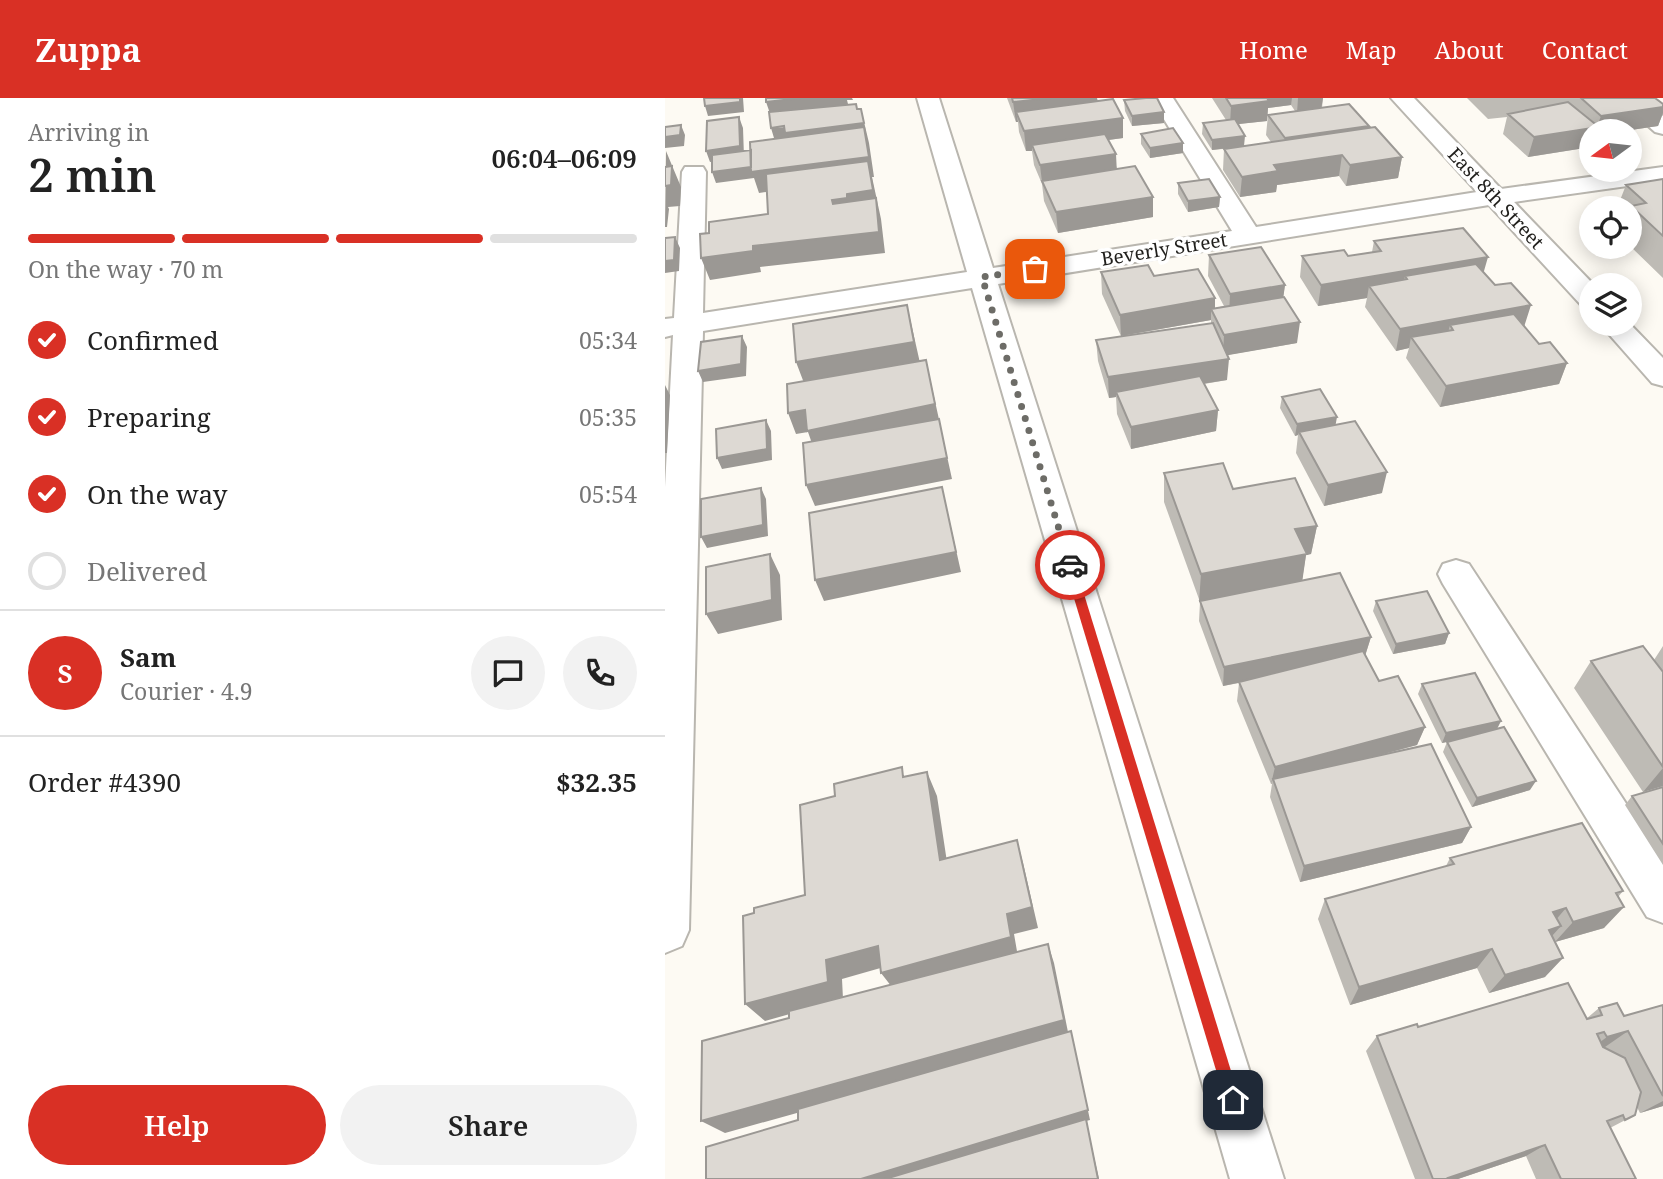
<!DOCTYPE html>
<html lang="en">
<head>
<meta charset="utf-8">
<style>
  body { margin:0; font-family:"Noto Serif",serif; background:#f2f2f2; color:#222; height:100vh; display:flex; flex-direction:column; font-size:26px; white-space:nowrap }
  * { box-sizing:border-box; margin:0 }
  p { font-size:23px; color:#767676 }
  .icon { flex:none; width:38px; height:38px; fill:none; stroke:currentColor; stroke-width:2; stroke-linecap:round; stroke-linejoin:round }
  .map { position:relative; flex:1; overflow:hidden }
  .drawer { display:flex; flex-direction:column; background:#fff; width:665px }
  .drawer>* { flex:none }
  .needle { width:46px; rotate:255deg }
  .tools { position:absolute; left:914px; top:21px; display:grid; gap:14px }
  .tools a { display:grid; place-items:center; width:63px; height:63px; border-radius:50%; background:#fff; box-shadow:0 4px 18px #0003; font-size:35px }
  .pin { position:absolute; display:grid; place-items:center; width:60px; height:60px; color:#fff; margin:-30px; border-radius:14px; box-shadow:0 4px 10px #0006 }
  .courier { position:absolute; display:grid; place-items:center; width:70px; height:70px; margin:-35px; border:5px solid #d93025; border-radius:50%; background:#fff; color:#222; box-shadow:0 2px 9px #0007 }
  .overview em { font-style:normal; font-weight:600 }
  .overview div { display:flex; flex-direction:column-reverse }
  .overview { display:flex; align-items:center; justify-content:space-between; height:119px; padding:0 28px }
  h1 { font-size:46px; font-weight:600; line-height:52px }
  .bar { display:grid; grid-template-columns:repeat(4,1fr); gap:10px 7px; align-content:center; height:84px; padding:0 28px }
  .bar i { height:9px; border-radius:5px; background:#e0e0e0 }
  .bar .active { background:#d93025 }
  .bar p { grid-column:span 4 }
  .line { display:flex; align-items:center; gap:18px; padding:0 28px; border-top:2px solid #e0e0e0 }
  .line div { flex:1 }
  .round { display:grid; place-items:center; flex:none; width:74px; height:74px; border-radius:37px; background:#f2f2f2 }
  ol { padding:0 28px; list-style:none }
  li { display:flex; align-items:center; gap:21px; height:77px }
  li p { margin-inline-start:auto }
  li .icon { padding:7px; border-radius:50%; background:#d93025; color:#fff; stroke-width:4 }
  li:last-child { color:#767676 }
  li i { width:38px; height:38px; border:4px solid #e0e0e0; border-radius:50% }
  .cta { display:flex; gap:14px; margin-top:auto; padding:14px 28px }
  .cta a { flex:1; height:80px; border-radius:42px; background:#d93025; color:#fff; font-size:28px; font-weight:600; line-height:80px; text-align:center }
  .cta a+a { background:#f2f2f2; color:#222 }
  header { display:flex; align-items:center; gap:42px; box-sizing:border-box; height:98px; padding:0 35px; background:#d93025; color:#fff }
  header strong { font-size:33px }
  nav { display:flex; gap:38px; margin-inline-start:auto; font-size:24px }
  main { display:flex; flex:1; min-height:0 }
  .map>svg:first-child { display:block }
</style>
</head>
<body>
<header>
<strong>Zuppa</strong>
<nav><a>Home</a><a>Map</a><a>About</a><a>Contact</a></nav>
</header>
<main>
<section class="drawer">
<div class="overview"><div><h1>2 min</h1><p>Arriving in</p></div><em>06:04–06:09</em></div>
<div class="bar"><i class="active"></i><i class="active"></i><i class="active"></i><i></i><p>On the way · 70 m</p></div>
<ol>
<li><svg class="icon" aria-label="check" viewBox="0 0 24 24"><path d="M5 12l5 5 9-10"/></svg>Confirmed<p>05:34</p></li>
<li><svg class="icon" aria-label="check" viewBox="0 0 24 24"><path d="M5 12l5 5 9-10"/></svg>Preparing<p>05:35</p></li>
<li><svg class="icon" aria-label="check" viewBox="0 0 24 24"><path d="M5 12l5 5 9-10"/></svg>On the way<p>05:54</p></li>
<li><i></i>Delivered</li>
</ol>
<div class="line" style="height:126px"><b class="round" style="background:#d93025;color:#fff">S</b><div><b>Sam</b><p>Courier · 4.9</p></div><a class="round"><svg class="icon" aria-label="chat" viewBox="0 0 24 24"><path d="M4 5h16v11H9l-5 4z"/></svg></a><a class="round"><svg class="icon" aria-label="phone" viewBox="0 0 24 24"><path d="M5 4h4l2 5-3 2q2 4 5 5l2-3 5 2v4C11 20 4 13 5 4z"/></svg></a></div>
<div class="line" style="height:91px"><div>Order #4390</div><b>$32.35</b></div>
<div class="cta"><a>Help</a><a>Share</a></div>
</section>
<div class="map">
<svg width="998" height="1081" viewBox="0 0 998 1081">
  <rect width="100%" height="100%" fill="#fdfaf3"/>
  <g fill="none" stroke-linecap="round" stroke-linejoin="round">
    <defs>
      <path id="minor" d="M252,0H274L328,170L567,133L486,0H508L591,129L812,94L726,0H749L836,91L998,69V83L849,104L929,187H926V209L916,207L824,107L333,186L619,1081H565L307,190L38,233L24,832L17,848L0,855V389L8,237L0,239V221L9,220L17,74L20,69H38L41,74L38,215L302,174Z
        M951,0H976L998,18V36L990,34Z
        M964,225L998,260V288L987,285L935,226Z
        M791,462L804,466L998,762V825L982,819L778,486L773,476L778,466Z"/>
    </defs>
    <use href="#minor" stroke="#b9b6af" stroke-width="4"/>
    <use href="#minor" fill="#fff" fill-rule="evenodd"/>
  </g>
  <path fill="#bebbb5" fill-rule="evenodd" d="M342,0H432L433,3L458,20V40L443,42L452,71L488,119L393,135L379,103L377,86L369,67L367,53H361L354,34L353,24H351Z
    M547,0H658L657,10L703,30L737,59L733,80L681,88L674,78L612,87L611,94L575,99L558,72L559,51L568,50L547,52L537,36L538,25L561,22ZM626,7L630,13L603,17L601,37L606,44L579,48L573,26L602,23L603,10Z
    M802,0H990L998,6V15L993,28L959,33H926V49L863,59L838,36L842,19L823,21Z
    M459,2L499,25L467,28L460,13Z
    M476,36L518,55L485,60L476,46Z
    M998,81V180L964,147V110H952L961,87Z
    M513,85L555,99L554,109L523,114L513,96Z
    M709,143L819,175L859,228L874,246L902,265L894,286L775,309L741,260L744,250L731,253L700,209L702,200L653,208L635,179L637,158H683L707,154Z
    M544,157L620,187L618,199L632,245L562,257V282L539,286L553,312L551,333L466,351L452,316L451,299L444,300L433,263L431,242L546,225V222L456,238L437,196L436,174L489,178L550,200V210L559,208L543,178Z
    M617,299L670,327L717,395L659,408L631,355L633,337L630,338L615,310Z
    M499,375L568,391L652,428L646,456L641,457L637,482L706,539L700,558L714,583L760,629L752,647L712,658L806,729L797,745L635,784L605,699L607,686H606L572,603L574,585L558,588L534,523L535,504L499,404Z
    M711,503L784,535L780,546L728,556L708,513Z
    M998,548V688L978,694L909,590L926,563L989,562Z
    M757,586L832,631L865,692L807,709L778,654L782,644L796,641L777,645L753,596Z
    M998,689V767L960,707L967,698Z
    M785,760L958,793L953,799L939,830L890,844L880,879L824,895L812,870L685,907L653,821L660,801L781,768Z
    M998,907V1008L975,1015L972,1009L970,1017L945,1030L971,1081H871L861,1058L793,1081H750L701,953L712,938L753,929L921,921L934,910L959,918Z"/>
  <path fill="#9b9894" d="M75,0H78L79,14L43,18L40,8Z
    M136,0H187L188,2H182L185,14L108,24L101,4Z
    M386,0H432L433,14H351L353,24H351L348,4Z
    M595,0H627L626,7L603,10L602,23L565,27L566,8Z
    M633,0H658L656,12L632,15Z
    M998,9V15L993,28L959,33H926V49L863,59L869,39L932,29L936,18Z
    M196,11L204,45L209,79H207L216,121L220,155L95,169L96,174L45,182L36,160L88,148L168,106L167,102L182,96L206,80L94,95L89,80L51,85L47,74L112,50L106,30L195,25Z
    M499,14V25L467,28V18Z
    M74,19L78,30L79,59L45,64L41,53Z
    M458,20V40L369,52L367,47V53H361L359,33Z
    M16,27L20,37L19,48L0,50V39Z
    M704,28L700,48L618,60L620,40Z
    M580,38L579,48L547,52V42Z
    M518,45V55L485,60V50Z
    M1,53L16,89L15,108L3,109L4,111L2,129H0Z
    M451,56L452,76L377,84L375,67Z
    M677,57L674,78L612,87L611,94L575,99L577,79L609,67Z
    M737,59L733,80L681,88L685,67Z
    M488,99V119L393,135L391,114Z
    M555,99L554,109L523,114V103Z
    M10,139L15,150L14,173L0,175V163Z
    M823,159L817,180L742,181L740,178L736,194L704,188L702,200L653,208L656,187Z
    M620,187L617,209L564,218L565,196Z
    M550,200V217L546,211V222L456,238L455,217Z
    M242,207L255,265L139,285L131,264Z
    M866,207L859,229L788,232L785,227L781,243L746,239L744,250L731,253L735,231Z
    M635,224L632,245L558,258L559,237Z
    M77,238L82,249L81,278L38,284L33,273Z
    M564,261L562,282L453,299L451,294V299L444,300L443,279Z
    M261,262L287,381L150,408L141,387L150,354L143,334L131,336L123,315Z
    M902,265L894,286L775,309L781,288Z
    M0,287L5,297L2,355H0Z
    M553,312L551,333L466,351V329Z
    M672,319L670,330L634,334L633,337L630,338L632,326Z
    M101,322L106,333L107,362L57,371L52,360Z
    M722,374L717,395L659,408L663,387Z
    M277,389L296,474L159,503L150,482Z
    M96,390L101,401L103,438L42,450L36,439Z
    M652,428L646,456L641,457L637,485L534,504L536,476L630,431Z
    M105,456L115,477L117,522L53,536L41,516Z
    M784,535L780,546L728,556L731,546Z
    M706,539L700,558L558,588L559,569Z
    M836,623L831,633L777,645L781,635Z
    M760,629L752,647L610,685L608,681L606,686L610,669Z
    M998,670V688L978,694Z
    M262,674L272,698L285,784L275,762Z
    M871,683L865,692L807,709L812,700Z
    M806,729L797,745L635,784L639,768Z
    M352,742L358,765L373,830L349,836L353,859L230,893L216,875L342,816Z
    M959,809L939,830L890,844L908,824Z
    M901,810L883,831L888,814Z
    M896,828L878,848L884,832Z
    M383,846L389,865L404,939L60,1035L36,1023Z
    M213,848L226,867L177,881L178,901L100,923L80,906L161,862Z
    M827,851L812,870L685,907L694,889Z
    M898,860L880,879L824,895L840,877Z
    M406,933L425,1022L421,1023L434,1081H196Z
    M963,933L940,949L920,955L942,939Z
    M998,1003V1008L975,1015Z
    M880,1047L861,1058L793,1081H781Z"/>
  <path fill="#ddd9d3" stroke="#9b9894" stroke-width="2" d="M39,0H75V4L40,8Z
    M101,0H136L101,4Z
    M347,0H386L348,4Z
    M481,0H492L499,14L467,18L459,2Z
    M561,0H602L604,3L566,8Z
    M916,0H990L998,6V9L936,18Z
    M448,1L458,20L359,33L351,14Z
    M903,4L934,29L869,39L843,16Z
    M191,6L192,11H196L199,25L120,35L119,28L106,30L104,14Z
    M684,6L704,28L620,40L603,17Z
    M74,19L75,48L41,53L42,23Z
    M570,21L580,38L547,42L538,25Z
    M16,27L15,37L0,39V29Z
    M199,29L204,59L86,74L85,44Z
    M710,29L737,59L685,67L677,57L609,67L613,73L577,79L559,51Z
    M508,30L518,45L485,50L476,36Z
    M440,36L451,56L375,67L367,47Z
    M86,52V69L47,74V57Z
    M203,63L208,92L182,96V100L167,102L168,106L211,100L214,134L88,148V153L36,160L35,136L44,135V124L103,116L101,76Z
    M7,68L6,87L0,88V69Z
    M470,68L488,99L391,114L377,83Z
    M544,81L555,99L523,103L513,85Z
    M998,81V138L966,108L981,105L961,87Z
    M798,130L823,159L656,187L637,158L679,152L683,158L716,153L709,143Z
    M10,139L9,162L0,163V140Z
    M596,149L620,187L565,196L544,157Z
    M811,166L830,187L846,185L866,207L735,231L704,188L742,181L740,178Z
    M483,167L489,178L533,171L550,200L455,217L436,174Z
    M619,199L635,224L559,237L546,211Z
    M242,207L249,244L131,264L128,226Z
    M849,216L874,246L885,244L902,265L781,288L746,239L788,232L785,227Z
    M548,225L564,261L443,279L431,242Z
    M77,238L76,266L33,273L36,244Z
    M261,262L270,306L142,333L140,312L123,315L122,286Z
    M535,278L553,312L466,329L451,294Z
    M655,291L672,319L632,326L617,299Z
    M274,321L282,360L141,387L138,345Z
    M101,322L102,351L52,360L51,331Z
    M690,323L722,374L663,387L634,334Z
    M558,365L568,391L630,380L652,428L630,431L642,456L536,476L499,375Z
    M277,389L291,454L150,482L144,415Z
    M96,390L98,427L36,439V401Z
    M105,456L107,502L41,516V469Z
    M675,475L706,539L559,569L535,503Z
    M762,493L784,535L731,546L711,503Z
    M978,548L998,574V669L926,563Z
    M698,553L714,583L733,578L760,629L610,669L574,584Z
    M810,575L836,623L781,635L757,586Z
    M839,629L871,683L812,700L782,644Z
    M766,646L806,729L639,768L608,681Z
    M237,669L238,679L262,674L275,762L352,742L367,809L342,816L346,839L216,875L213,848L161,862L163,884L80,906L78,818L89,815V810L140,797L135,707L170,698L169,686Z
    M998,689V746L967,698Z
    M917,725L958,793L951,795L959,809L908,824L901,810L888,814L896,828L884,832L898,860L840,877L827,851L694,889L660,801L789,766L785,760Z
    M383,846L399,922L36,1023L37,943L124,920V913Z
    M903,885L922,921L937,917L934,910L952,905L959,918L998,907V998L963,933L942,939L939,934L932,936L938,949L960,960L976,994L970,1017L960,1022L958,1017L942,1023L971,1081H896L880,1047L783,1080L784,1081H768L712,938L752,926L753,929Z
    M406,933L423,1012L196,1081H41V1049L133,1022V1011Z
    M421,1021L433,1081H220Z"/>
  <path fill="#d93025" d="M405,463L410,467L575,1002L568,1009L560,1002L399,467Z"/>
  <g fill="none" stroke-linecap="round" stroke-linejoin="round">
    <path stroke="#6d6c67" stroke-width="7" stroke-dasharray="0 12.6" d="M370,171L317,179L405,467"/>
  </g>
  <g text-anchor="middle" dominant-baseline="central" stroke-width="7" stroke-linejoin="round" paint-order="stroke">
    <g font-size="19" fill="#201f1c" stroke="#fff">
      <text transform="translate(831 100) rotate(47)">East 8th Street</text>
      <text transform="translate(499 151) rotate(-9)">Beverly Street</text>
    </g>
  </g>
</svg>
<div class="tools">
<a><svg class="needle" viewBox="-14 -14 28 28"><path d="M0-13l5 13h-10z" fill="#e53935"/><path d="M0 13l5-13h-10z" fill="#767676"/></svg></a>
<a><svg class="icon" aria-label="locate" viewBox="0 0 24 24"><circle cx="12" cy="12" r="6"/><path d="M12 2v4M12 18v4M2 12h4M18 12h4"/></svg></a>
<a><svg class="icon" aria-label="layers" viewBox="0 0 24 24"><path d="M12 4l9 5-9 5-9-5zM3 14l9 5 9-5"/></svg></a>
</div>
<div class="pin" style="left:370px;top:171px;background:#ea580c"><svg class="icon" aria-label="bag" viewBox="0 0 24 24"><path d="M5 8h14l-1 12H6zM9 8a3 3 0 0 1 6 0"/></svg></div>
<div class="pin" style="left:568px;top:1002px;background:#1f2937"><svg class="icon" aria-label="home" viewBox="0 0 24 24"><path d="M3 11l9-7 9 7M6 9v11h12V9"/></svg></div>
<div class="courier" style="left:405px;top:467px"><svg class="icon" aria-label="car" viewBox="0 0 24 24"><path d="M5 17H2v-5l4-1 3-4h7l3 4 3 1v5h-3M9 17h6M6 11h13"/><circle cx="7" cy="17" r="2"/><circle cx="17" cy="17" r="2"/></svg></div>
</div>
</main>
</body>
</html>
